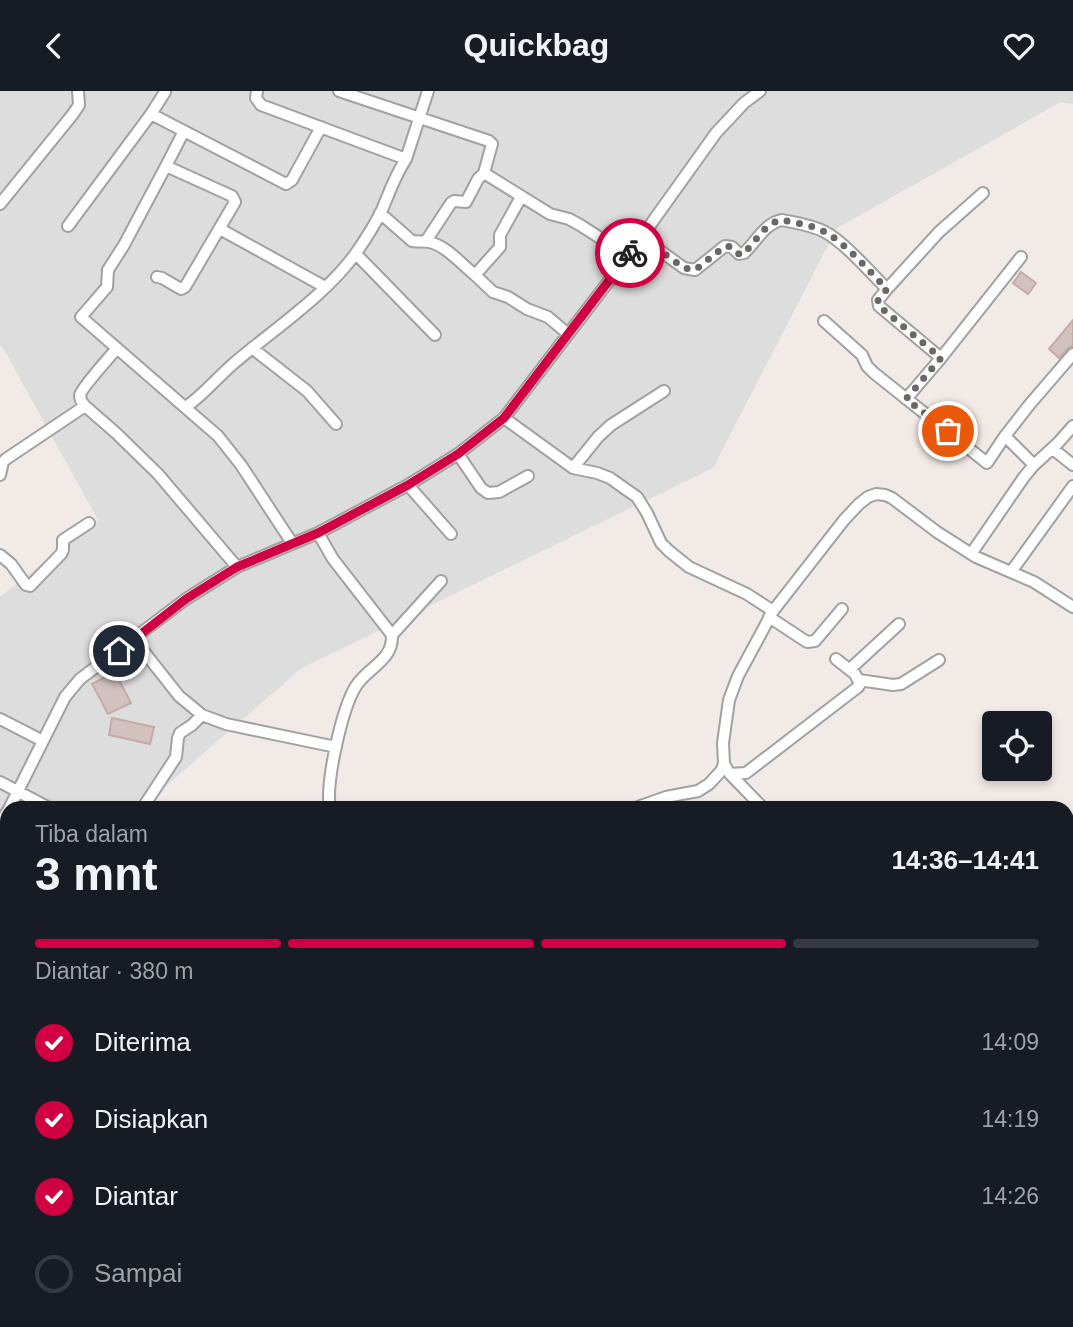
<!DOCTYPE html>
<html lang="id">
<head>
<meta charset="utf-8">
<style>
  body { margin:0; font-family:Helvetica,sans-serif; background:#20242c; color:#f1f3f6; height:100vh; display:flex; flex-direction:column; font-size:26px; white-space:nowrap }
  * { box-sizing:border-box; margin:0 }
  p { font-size:23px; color:#9ea1a6 }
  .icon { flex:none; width:38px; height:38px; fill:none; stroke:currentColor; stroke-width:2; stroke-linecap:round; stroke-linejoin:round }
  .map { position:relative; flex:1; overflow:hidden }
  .sheet { position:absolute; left:0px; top:710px; width:1074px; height:527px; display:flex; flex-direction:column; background:#171b24; border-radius:21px 21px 0 0; box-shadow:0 4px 10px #0003 }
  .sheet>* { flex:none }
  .fabs { position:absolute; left:982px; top:620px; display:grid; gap:14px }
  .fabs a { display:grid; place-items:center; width:70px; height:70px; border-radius:7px; background:#171b24; box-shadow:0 4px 10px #0003; font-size:35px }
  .pin { position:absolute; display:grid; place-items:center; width:60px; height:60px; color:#fff; margin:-30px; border:4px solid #fff; border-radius:50%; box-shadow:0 2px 7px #0007 }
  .courier { position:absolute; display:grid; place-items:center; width:70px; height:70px; margin:-35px; border:5px solid #d10042; border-radius:50%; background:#fff; color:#222; box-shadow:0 2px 9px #0007 }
  .overview em { font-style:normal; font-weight:600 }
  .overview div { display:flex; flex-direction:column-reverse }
  .overview { display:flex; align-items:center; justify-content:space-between; height:119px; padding:0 35px }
  h1 { font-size:46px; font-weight:600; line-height:52px }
  .bar { display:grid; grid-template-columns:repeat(4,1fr); gap:10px 7px; align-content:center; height:84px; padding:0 35px }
  .bar i { height:9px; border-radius:5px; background:#363941 }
  .bar .active { background:#d10042 }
  .bar p { grid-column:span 4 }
  ol { padding:0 35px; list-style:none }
  li { display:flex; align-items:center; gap:21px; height:77px }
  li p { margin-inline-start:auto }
  li .icon { padding:7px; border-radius:50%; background:#d10042; color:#fff; stroke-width:4 }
  li:last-child { color:#9ea1a6 }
  li i { width:38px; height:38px; border:4px solid #363941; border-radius:50% }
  header { display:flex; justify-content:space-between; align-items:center; height:91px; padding:0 35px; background:#171b24; font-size:32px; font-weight:600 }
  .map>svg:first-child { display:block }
</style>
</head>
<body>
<header><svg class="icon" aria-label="back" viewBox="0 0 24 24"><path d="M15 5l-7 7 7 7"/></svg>Quickbag<svg class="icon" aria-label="heart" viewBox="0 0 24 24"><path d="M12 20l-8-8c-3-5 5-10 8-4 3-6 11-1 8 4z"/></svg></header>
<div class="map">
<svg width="1073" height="1236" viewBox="0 0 1073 1236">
  <rect width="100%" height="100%" fill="#f2eae6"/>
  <path fill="#deddde" d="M0,0H1073V13L1061,11L837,137L713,377L302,577L152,707L149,717L7,718V888H0V506L98,429L3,257L0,255Z"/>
  <path fill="#d2c1be" stroke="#c5aaa6" stroke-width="2" d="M1021,181L1036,192L1028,203L1013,192Z
    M1073,229V255L1068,257L1059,267L1049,258Z
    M115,581L131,612L108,623L92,593Z
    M112,627L154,636L150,653L109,644Z"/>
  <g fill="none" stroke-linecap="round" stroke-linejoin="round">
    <defs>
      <path id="minor" d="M257,0L256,7L261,14L406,68
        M339,0L489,50L492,53L484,82L550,123L569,128L580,134L628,165
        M151,23L165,1
        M166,75L184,40
        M0,113L73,23L79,14L78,0
        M380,122L412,150C418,151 424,150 429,151C447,155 461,173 475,184L500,156V144L521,106
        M68,135L151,23L286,93L292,89L321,36
        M220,138L325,196
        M641,146L684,177L695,179L725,155L732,156L739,163L744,162C756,151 765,132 782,129C796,132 812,134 825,141C844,151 870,181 887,198L878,209L879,215L941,267
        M426,150L451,112L454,110L466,111L478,88L484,82
        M356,163L435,244
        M475,184L493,201L508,206L527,218L548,226L568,243
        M157,186L162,187L181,198L185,196L235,111L232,105L166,75L124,154L108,179L107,196L81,226L218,345L241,374L292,452
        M887,198L939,141L983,102
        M824,230L862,264L867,275L874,282L987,372L1005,345L1030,313L1073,263
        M117,257C110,266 82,296 80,304C80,309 82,312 85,315L116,342L158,383L237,476
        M252,257L307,300L336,333
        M906,308L941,267L1021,166
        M186,316C204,303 217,287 233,273C274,238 325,205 356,162C365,149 374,135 381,121C389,103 395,84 406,68L428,0
        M504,327L573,377L597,382L610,387L624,397L637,406L647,422L661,452L669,460L689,476L747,503L773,520
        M1005,345L1034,374
        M1053,358L1073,374
        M458,363L481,397L488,402L499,401L528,385
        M573,377L598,346L611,334L664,300
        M0,384L3,371L6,368L85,315
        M408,394L451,443
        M318,442L333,468L392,544C393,570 368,576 356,595C342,617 325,693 330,718
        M971,463L1024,386L1034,374L1058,352L1073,335
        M0,464L11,473L26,494L30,495L61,463L63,459V449L89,432
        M1011,481L1073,395
        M769,526L807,551L815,550L842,518
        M392,544L441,490
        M134,548L179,605L202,624L226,633L336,656
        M850,578L899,533
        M859,589L893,594L901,593L939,569
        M0,628L43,650
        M724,673L730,683L746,682L858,596L860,593L855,583L836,568
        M730,683L764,718
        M0,691L51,718
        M9,718L65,606L80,588L186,508L237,476L318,442L408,394L458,363L504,327L628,165L716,42L744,12L760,0
        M142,718L176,666L178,647L180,642L192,634L202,624
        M632,718L666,706L698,700L709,693L721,680L724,673L723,652L729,609L738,585L773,520L844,429L859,413L868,406L876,403L885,404L892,407L937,441L976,466L1034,491L1073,516
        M0,733L7,721
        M0,744L7,748"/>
    </defs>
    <use href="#minor" stroke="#a1a1a1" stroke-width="14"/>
    <use href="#minor" stroke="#fff" stroke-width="10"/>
  </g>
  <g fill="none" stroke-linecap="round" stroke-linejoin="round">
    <path stroke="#6a6765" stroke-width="7" stroke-dasharray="0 12.6" d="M630,162L641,146L684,177L695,179L725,155L732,156L740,164L744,162C756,151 765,131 782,129C796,132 812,134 825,141C844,151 870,181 887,198L878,209L879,215L941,267L906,308L948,340"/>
    <path stroke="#d10042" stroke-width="9" d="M119,560L186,508L237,476L318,442L408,394L458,363L504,327L630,162"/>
  </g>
</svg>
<div class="fabs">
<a><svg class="icon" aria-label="locate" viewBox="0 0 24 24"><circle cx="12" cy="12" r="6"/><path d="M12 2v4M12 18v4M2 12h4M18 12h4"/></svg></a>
</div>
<div class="pin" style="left:948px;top:340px;background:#ea580c"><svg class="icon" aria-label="bag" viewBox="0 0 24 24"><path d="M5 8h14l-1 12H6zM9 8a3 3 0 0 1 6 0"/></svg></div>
<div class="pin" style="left:119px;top:560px;background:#1f2937"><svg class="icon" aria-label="home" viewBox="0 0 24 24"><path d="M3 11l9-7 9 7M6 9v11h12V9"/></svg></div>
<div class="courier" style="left:630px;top:162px"><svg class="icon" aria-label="bike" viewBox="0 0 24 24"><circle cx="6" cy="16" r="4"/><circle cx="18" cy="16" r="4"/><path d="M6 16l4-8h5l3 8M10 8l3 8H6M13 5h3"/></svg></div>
<section class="sheet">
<div class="overview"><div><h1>3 mnt</h1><p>Tiba dalam</p></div><em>14:36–14:41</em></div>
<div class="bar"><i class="active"></i><i class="active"></i><i class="active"></i><i></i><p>Diantar · 380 m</p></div>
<ol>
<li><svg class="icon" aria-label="check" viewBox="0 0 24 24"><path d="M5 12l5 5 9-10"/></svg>Diterima<p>14:09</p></li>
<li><svg class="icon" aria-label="check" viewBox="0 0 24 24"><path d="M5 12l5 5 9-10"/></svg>Disiapkan<p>14:19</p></li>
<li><svg class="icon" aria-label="check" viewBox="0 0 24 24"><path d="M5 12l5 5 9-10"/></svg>Diantar<p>14:26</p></li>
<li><i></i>Sampai</li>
</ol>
</section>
</div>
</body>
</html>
